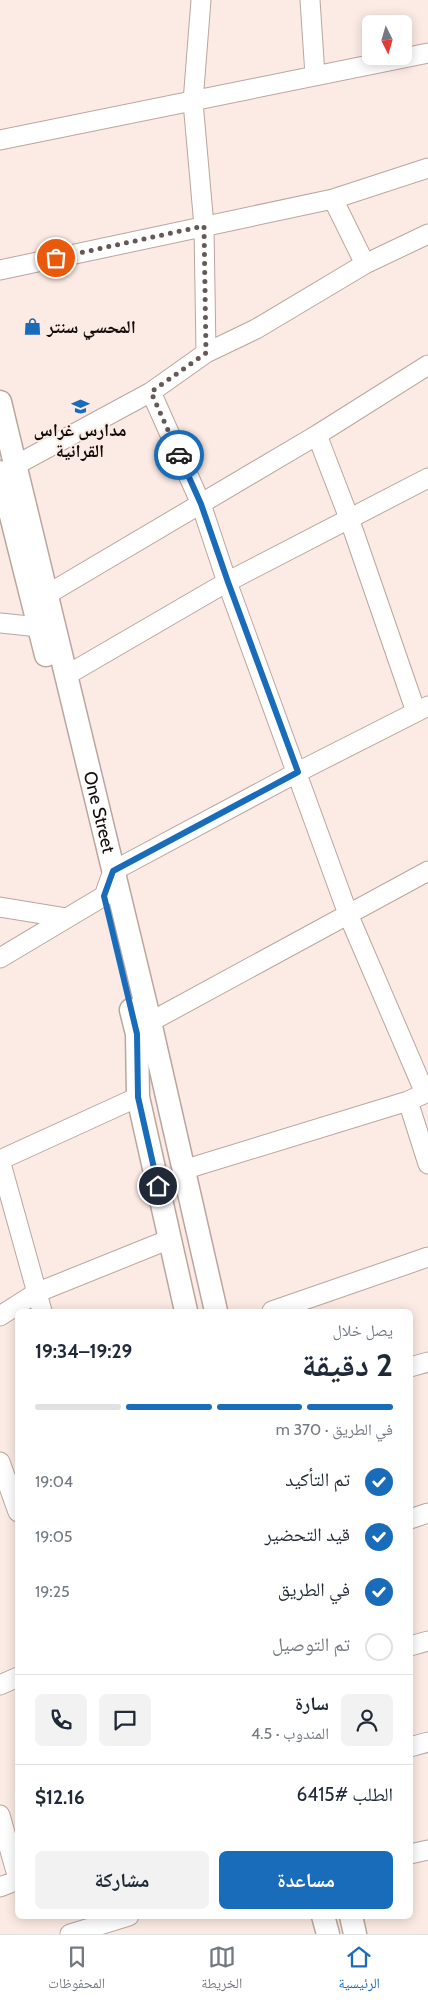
<!DOCTYPE html>
<html lang="ar">
<head>
<meta charset="utf-8">
<style>
  body { margin:0; font-family:Cabin,"Noto Naskh Arabic",sans-serif; background:#f2f2f3; color:#1f2937; direction:rtl; height:100vh; display:flex; flex-direction:column; font-size:19px; white-space:nowrap }
  * { box-sizing:border-box; margin:0 }
  p { font-size:16px; color:#747a83 }
  .icon { flex:none; width:28px; height:28px; fill:none; stroke:currentColor; stroke-width:2; stroke-linecap:round; stroke-linejoin:round }
  .map { position:relative; flex:1; overflow:hidden; direction:ltr }
  .drawer { position:absolute; left:15px; top:1309px; width:398px; height:610px; display:flex; flex-direction:column; background:#fff; border-radius:8px; box-shadow:0 2px 12px #0003; direction:rtl }
  .drawer>* { flex:none }
  .needle { width:32px; rotate:175deg }
  .fabs { position:absolute; left:362px; top:15px; display:grid; gap:10px }
  .fabs a { display:grid; place-items:center; width:50px; height:50px; border-radius:8px; background:#fff; box-shadow:0 2px 12px #0003; font-size:25px }
  .pin { position:absolute; display:grid; place-items:center; width:42px; height:42px; color:#fff; margin:-21px; border:2px solid #fff; border-radius:50%; box-shadow:0 1px 5px #0007 }
  .courier { position:absolute; display:grid; place-items:center; width:50px; height:50px; margin:-25px; border:4px solid #196cba; border-radius:50%; background:#fff; color:#222; box-shadow:0 1px 6px #0007 }
  .overview em { font-style:normal; font-weight:800 }
  .overview div { display:flex; flex-direction:column-reverse }
  .overview { display:flex; align-items:center; justify-content:space-between; height:85px; padding:0 20px }
  h1 { font-size:32px; font-weight:800; line-height:38px }
  .bar { display:grid; grid-template-columns:repeat(4,1fr); gap:8px 5px; align-content:center; height:60px; padding:0 20px }
  .bar i { height:6px; border-radius:4px; background:#e0e1e3 }
  .bar .selected { background:#196cba }
  .bar p { grid-column:span 4 }
  .line { display:flex; align-items:center; gap:12px; padding:0 20px; border-top:1px solid #e0e1e3 }
  .line div { flex:1 }
  .round { display:grid; place-items:center; flex:none; width:52px; height:52px; border-radius:8px; background:#f2f2f3 }
  ol { padding:0 20px; list-style:none }
  li { display:flex; align-items:center; gap:15px; height:55px }
  li p { margin-inline-start:auto }
  li .icon { padding:5px; border-radius:50%; background:#196cba; color:#fff; stroke-width:4 }
  li:last-child { color:#747a83 }
  li i { width:28px; height:28px; border:2px solid #e0e1e3; border-radius:50% }
  .button { display:flex; gap:10px; margin-top:auto; padding:10px 20px }
  .button a { flex:1; height:58px; border-radius:8px; background:#196cba; color:#fff; font-size:20px; font-weight:800; line-height:58px; text-align:center }
  .button a+a { background:#f2f2f3; color:#1f2937 }
  .menu { display:flex; justify-content:space-around; align-items:center; height:70px; border-top:1px solid #e0e1e3; background:#fff; font-size:14px; color:#747a83 }
  .menu a { display:grid; justify-items:center; gap:2px }
  .menu .selected { color:#196cba }
  .map>svg:first-child { display:block }
</style>
</head>
<body>
<div class="map">
<svg width="428" height="1934" viewBox="0 0 428 1934">
  <rect width="100%" height="100%" fill="#fcebe4"/>
  <g fill="none" stroke-linecap="round" stroke-linejoin="round">
    <defs>
      <path id="minor" d="M201,0L193,102L204,226L206,353
        M310,0L315,75
        M0,140L428,53
        M333,199L365,264
        M0,270L333,199L428,168
        M151,392L201,504L227,582L348,914L425,1093
        M317,435L349,518L416,712
        M16,465L151,392L206,353L256,329L365,264L428,234
        M48,594L317,435L428,365
        M0,623L39,627
        M67,675L227,582L428,478
        M0,907L67,918
        M0,958L104,896L113,871L298,772L428,706
        M150,1022L428,871
        M408,1101L428,1164
        M0,1160L42,1311
        M0,1160L138,1097
        M183,1170L408,1101L428,1092
        M272,1311L428,1257
        M0,1316L36,1293L170,1239
        M410,1367L428,1362
        M0,1462L18,1512
        M410,1519L428,1513
        M410,1646L428,1641
        M0,1685L18,1677
        M410,1747L428,1742
        M0,1815L18,1879
        M410,1854L428,1850
        M0,1887L18,1880
        M70,1934L129,1916"/>
      <g id="tertiary">
        <path id="s1" d="M0,402L150,1022L216,1311"/>
        <path d="M0,472L46,655"/>
        <path d="M131,1010L137,1034L138,1097L186,1311"/>
        <path d="M323,1916L328,1934"/>
        <path d="M351,1916L355,1934"/>
      </g>
    </defs>
    <use href="#minor" stroke="#baa69e" stroke-width="21"/>
    <use href="#tertiary" stroke="#baa69e" stroke-width="25"/>
    <use href="#minor" stroke="#fff" stroke-width="19"/>
    <use href="#tertiary" stroke="#fff" stroke-width="22"/>
  </g>
  <g fill="none" stroke-linecap="round" stroke-linejoin="round">
    <path stroke="#645956" stroke-width="5" stroke-dasharray="0 9" d="M56,258L204,226L206,353L151,392L179,455"/>
    <path stroke="#196cba" stroke-width="6" d="M158,1186L138,1097L137,1034L104,896L113,871L298,772L228,582L201,504L179,455"/>
  </g>
  <defs>
    <symbol id="shop-bare" viewBox="-9 -9 18 18"><path d="M-5-2.5h2.3a2.7 3.5 0 0 1 5.4 0H5L5.5 6h-11ZM-1.5-2.5h3a1.5 2.3 0 0 0-3 0Z" fill="#196cba" stroke="#fcebe4" stroke-width="2.5" paint-order="stroke"/></symbol>
    <symbol id="school-bare" viewBox="-9 -9 18 18"><path d="M0-5L7-2L0 1L-7-2ZM-4 1L0 2.5L4 1V4Q0 6-4 4Z" fill="#196cba" stroke="#fcebe4" stroke-width="2.5" paint-order="stroke"/></symbol>
  </defs>
  <g fill-rule="evenodd">
    <use href="#shop-bare" x="20" y="314" width="25" height="25"/>
    <use href="#school-bare" x="68" y="394" width="25" height="25"/>
  </g>
  <g text-anchor="middle" dominant-baseline="central" stroke-width="4" stroke-linejoin="round" paint-order="stroke">
    <g font-size="18" font-weight="bold" fill="#120b09" stroke="#fcebe4" text-anchor="start">
      <text x="47" y="327">المحسي سنتر</text>
      <text x="80" y="430" text-anchor="middle">مدارس غراس<tspan x="80" dy="21">القرانية</tspan></text>
    </g>
    <g font-size="18" fill="#120b09" stroke="#fcebe4">
      <text stroke="none"><textPath href="#s1" startOffset="422">One Street</textPath></text>
    </g>
  </g>
</svg>
<div class="fabs">
<a><svg class="needle" viewBox="-14 -14 28 28"><path d="M0-13l5 13h-10z" fill="#e53935"/><path d="M0 13l5-13h-10z" fill="#747a83"/></svg></a>
</div>
<div class="pin" style="left:56px;top:258px;background:#ea580c"><svg class="icon" aria-label="bag" viewBox="0 0 24 24"><path d="M5 8h14l-1 12H6zM9 8a3 3 0 0 1 6 0"/></svg></div>
<div class="pin" style="left:158px;top:1186px;background:#1f2937"><svg class="icon" aria-label="home" viewBox="0 0 24 24"><path d="M3 11l9-7 9 7M6 9v11h12V9"/></svg></div>
<div class="courier" style="left:179px;top:455px"><svg class="icon" aria-label="car" viewBox="0 0 24 24"><path d="M5 17H2v-5l4-1 3-4h7l3 4 3 1v5h-3M9 17h6M6 11h13"/><circle cx="7" cy="17" r="2"/><circle cx="17" cy="17" r="2"/></svg></div>
<section class="drawer">
<div class="overview"><div><h1>2 دقيقة</h1><p>يصل خلال</p></div><em>19:29–19:34</em></div>
<div class="bar"><i class="selected"></i><i class="selected"></i><i class="selected"></i><i></i><p>في الطريق · 370 m</p></div>
<ol>
<li><svg class="icon" aria-label="check" viewBox="0 0 24 24"><path d="M5 12l5 5 9-10"/></svg>تم التأكيد<p>19:04</p></li>
<li><svg class="icon" aria-label="check" viewBox="0 0 24 24"><path d="M5 12l5 5 9-10"/></svg>قيد التحضير<p>19:05</p></li>
<li><svg class="icon" aria-label="check" viewBox="0 0 24 24"><path d="M5 12l5 5 9-10"/></svg>في الطريق<p>19:25</p></li>
<li><i></i>تم التوصيل</li>
</ol>
<div class="line" style="height:90px"><a class="round"><svg class="icon" aria-label="person" viewBox="0 0 24 24"><circle cx="12" cy="8" r="4"/><path d="M4 21q1-7 8-7t8 7"/></svg></a><div><b>سارة</b><p>المندوب · 4.5</p></div><a class="round"><svg class="icon" aria-label="chat" viewBox="0 0 24 24"><path d="M4 5h16v11H9l-5 4z"/></svg></a><a class="round"><svg class="icon" aria-label="phone" viewBox="0 0 24 24"><path d="M5 4h4l2 5-3 2q2 4 5 5l2-3 5 2v4C11 20 4 13 5 4z"/></svg></a></div>
<div class="line" style="height:65px"><div>الطلب #6415</div><b>$12.16</b></div>
<div class="button"><a>مساعدة</a><a>مشاركة</a></div>
</section>
</div>
<nav class="menu">
<a class="selected"><svg class="icon" aria-label="home" viewBox="0 0 24 24"><path d="M3 11l9-7 9 7M6 9v11h12V9"/></svg>الرئيسية</a>
<a><svg class="icon" aria-label="map" viewBox="0 0 24 24"><path d="M3 6l6-2 6 2 6-2v14l-6 2-6-2-6 2zM9 4v14M15 6v14"/></svg>الخريطة</a>
<a><svg class="icon" aria-label="saved" viewBox="0 0 24 24"><path d="M7 4h10v16l-5-4-5 4z"/></svg>المحفوظات</a>
</nav>
</body>
</html>
